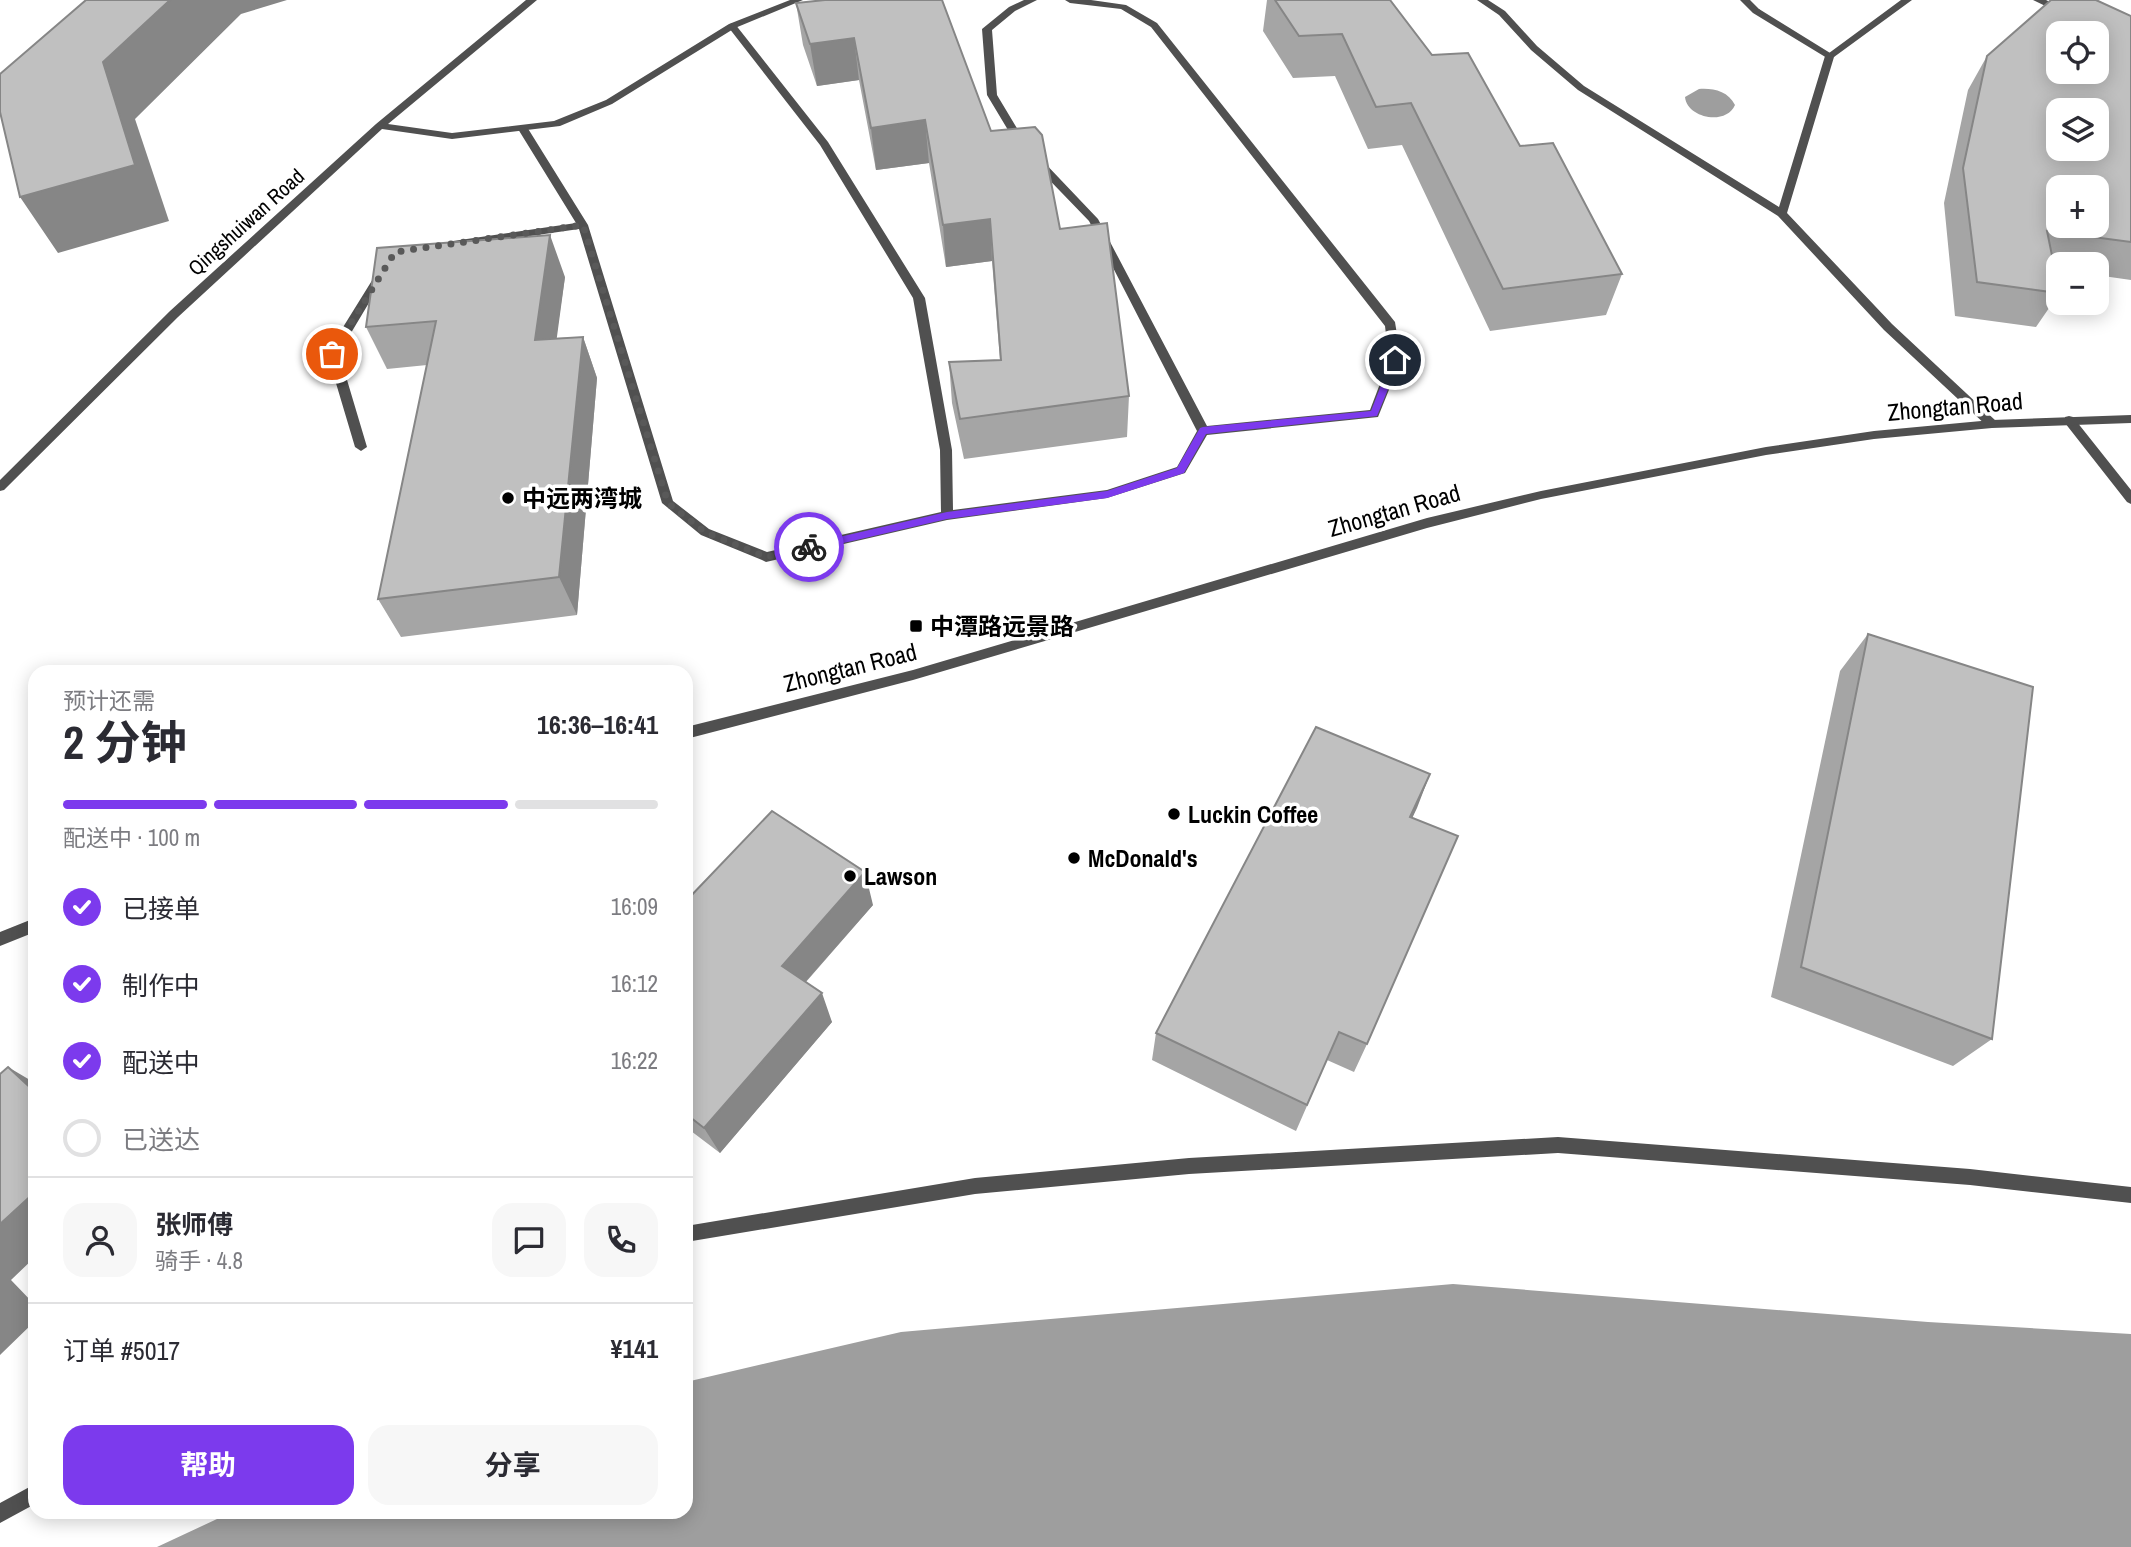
<!DOCTYPE html>
<html lang="zh">
<head>
<meta charset="utf-8">
<style>
  body { margin:0; font-family:"Archivo Narrow","Noto Sans SC",sans-serif; background:#f7f7f7; color:#2b2b33; height:100vh; display:flex; flex-direction:column; font-size:26px; white-space:nowrap }
  * { box-sizing:border-box; margin:0 }
  p { font-size:23px; color:#7c7c81 }
  .icon { flex:none; width:38px; height:38px; fill:none; stroke:currentColor; stroke-width:2; stroke-linecap:round; stroke-linejoin:round }
  .map { position:relative; flex:1; overflow:hidden }
  .side { position:absolute; left:28px; top:665px; width:665px; height:854px; display:flex; flex-direction:column; background:#fff; border-radius:21px; box-shadow:0 4px 18px #0003 }
  .side>* { flex:none }
  .controls { position:absolute; left:2046px; top:21px; display:grid; gap:14px }
  .controls a { display:grid; place-items:center; width:63px; height:63px; border-radius:14px; background:#fff; box-shadow:0 4px 18px #0003; font-size:35px }
  .pin { position:absolute; display:grid; place-items:center; width:60px; height:60px; color:#fff; margin:-30px; border:4px solid #fff; border-radius:50%; box-shadow:0 2px 7px #0007 }
  .courier { position:absolute; display:grid; place-items:center; width:70px; height:70px; margin:-35px; border:5px solid #7c3aed; border-radius:50%; background:#fff; color:#222; box-shadow:0 2px 9px #0007 }
  .headline em { font-style:normal; font-weight:700 }
  .headline div { display:flex; flex-direction:column-reverse }
  .headline { display:flex; align-items:center; justify-content:space-between; height:119px; padding:0 35px }
  h1 { font-size:46px; font-weight:700; line-height:52px }
  .bar { display:grid; grid-template-columns:repeat(4,1fr); gap:10px 7px; align-content:center; height:84px; padding:0 35px }
  .bar i { height:9px; border-radius:5px; background:#e1e1e2 }
  .bar .on { background:#7c3aed }
  .bar p { grid-column:span 4 }
  .line { display:flex; align-items:center; gap:18px; padding:0 35px; border-top:2px solid #e1e1e2 }
  .line div { flex:1 }
  .round { display:grid; place-items:center; flex:none; width:74px; height:74px; border-radius:21px; background:#f7f7f7 }
  ol { padding:0 35px; list-style:none }
  li { display:flex; align-items:center; gap:21px; height:77px }
  li p { margin-inline-start:auto }
  li .icon { padding:7px; border-radius:50%; background:#7c3aed; color:#fff; stroke-width:4 }
  li:last-child { color:#7c7c81 }
  li i { width:38px; height:38px; border:4px solid #e1e1e2; border-radius:50% }
  .primary-button { display:flex; gap:14px; margin-top:auto; padding:14px 35px }
  .primary-button a { flex:1; height:80px; border-radius:21px; background:#7c3aed; color:#fff; font-size:28px; font-weight:700; line-height:80px; text-align:center }
  .primary-button a+a { background:#f7f7f7; color:#2b2b33 }
  .map>svg:first-child { display:block }
</style>
</head>
<body>
<div class="map">
<svg width="2131" height="1547" viewBox="0 0 2131 1547">
  <rect width="100%" height="100%" fill="#fff"/>
  <path fill="#9e9e9e" d="M1699,89C1713,88 1728,91 1735,105C1726,126 1687,118 1685,97Z
    M1453,1284L1928,1322L2131,1334V1547H157L232,1512H686V1382L901,1332Z"/>
  <g fill="none" stroke-linecap="round" stroke-linejoin="round">
    <path fill="#505050" fill-rule="evenodd" d="M1024,0H1037L1015,11L992,30L997,95L1027,145L1022,148L1017,145L987,95L982,29L1009,7Z
      M1065,0H1091L1126,5L1157,23L1395,322L1401,360L1378,417L1207,435L1185,473L1107,498L947,520L766,562L762,560L701,535L662,503L579,229L453,247L448,244L453,241L576,223L518,129L527,127L588,225L673,501L709,529L767,552L941,512L940,450L913,298L820,145L729,28L727,26L732,23L735,24L828,142L925,298L952,450L953,510L1107,490L1177,467L1197,431L1089,221L1032,162L1031,160L1036,157L1040,158L1098,219L1207,426L1370,410L1389,360L1385,326L1151,27L1121,9L1070,3Z
      M2033,0H2046L2068,11L2060,13Z
      M1753,9H1759L1835,56L1827,58L1753,13Z
      M380,272L385,276L339,353L367,447L361,451L355,447L327,353L376,274Z
      M2069,416L2073,417L2131,490V504L2127,502L2065,423V417Z
      M1558,1137L1970,1169L2131,1187V1203L1970,1185L1558,1153L1189,1174L975,1194L686,1242V1226L975,1178L1189,1158Z
      M35,1484V1504L0,1523V1503Z"/>
    <path fill="#505050" fill-rule="evenodd" d="M526,0H537L388,124L452,133L554,121L606,100L729,24L790,0H803L735,28L612,104L560,126L452,139L382,129L178,317L4,490L0,491V480L170,311L376,124Z
      M1477,0H1488L1505,11L1537,46L1584,86L1779,207L1825,56L1901,0H1912L1834,57L1787,213L1892,324L1996,421V427H1988L1884,330L1778,216L1578,90L1531,50L1499,15Z
      M1740,0H1750L1761,11L1753,13Z"/>
    <path fill="#505050" fill-rule="evenodd" d="M2131,415V423L1992,428L1874,439L1766,455L1541,499L1427,528L913,680L686,739V727L913,670L1427,518L1541,491L1766,447L1874,431L1992,420Z
      M35,918V932L0,946V932Z"/>
  </g>
  <path fill="#a5a5a5" d="M1267,0H1390L1432,55L1520,146L1622,274L1606,315L1490,331L1402,145L1368,149L1335,76L1293,78L1263,31Z
    M796,3L991,131L1060,229L1129,396L1127,437L964,459L952,403L949,362L1000,360L992,261L946,267L929,163L876,170L859,80L817,86L803,45Z
    M2131,16V280L2096,275V264H2058V270L2055,269L2058,285V295L2036,327L1955,316L1944,203L1968,90L1987,56Z
    M565,277L556,338L583,337L597,378L577,615L401,637L378,599L427,365L387,369L366,327Z
    M1868,634L1992,1039L1953,1066L1771,997L1840,671Z
    M1430,774L1412,818L1367,1044L1354,1072L1327,1060L1296,1131L1152,1060L1156,1033Z
    M686,901L873,905L806,982L832,1022L720,1153L691,1131L686,1137Z"/>
  <path fill="#868686" d="M170,0H287L241,14L135,119L169,221L58,253L20,197L103,62Z
    M854,38L859,80L817,86L810,44Z
    M925,120L929,163L876,170L871,128Z
    M990,219L992,261L946,267L943,225Z
    M550,235L565,277L551,381L535,340Z
    M583,337L597,378L577,615L559,577Z
    M1430,774L1417,808L1397,850L1410,817Z
    M865,872L873,905L794,995L782,966Z
    M822,993L832,1022L720,1153L704,1128Z
    M8,1067L35,1083V1092Z
    M686,1123L691,1131L686,1137Z
    M35,1192V1257L11,1280L35,1305V1321L0,1355V1224Z"/>
  <path fill="#c0c0c0" stroke="#868686" stroke-width="2" fill-rule="evenodd" d="M86,0H170L103,62L135,165L20,197L0,112V74Z
    M825,0H942L991,131L1035,127L1042,135L1060,229L1107,223L1129,396L960,419L949,362L1001,360L990,219L943,225L925,120L871,128L854,38L810,44L796,3Z
    M1275,0H1390L1432,55L1468,53L1520,146L1553,143L1622,274L1503,289L1411,103L1376,107L1342,34L1299,36Z
    M2051,0H2096L2131,16V242L2047,231L2058,285V293L1977,282L1963,168L1987,56ZM2058,33H2096V72H2058ZM2058,110H2096V149H2058ZM2058,187H2096V226H2058Z
    M550,235L535,340L583,337L559,577L378,599L436,321L366,327L377,248Z
    M1868,634L2033,687L1992,1039L1801,967Z
    M1316,727L1430,774L1410,817L1458,836L1367,1044L1339,1032L1307,1105L1156,1033Z
    M772,811L865,872L782,966L822,993L704,1128L686,1114V901Z
    M8,1067L35,1092V1192L0,1224V1074Z"/>
  <path fill="#7c3aed" d="M1395,357L1400,360L1377,416L1206,434L1184,473L1107,498L947,519L809,551L804,547L809,544L947,512L1107,491L1177,468L1200,428L1203,427L1371,411L1391,360Z"/>
  <g fill="none" stroke-linecap="round" stroke-linejoin="round">
    <path stroke="#595959" stroke-width="7" stroke-dasharray="0 12.6" d="M332,354L395,252L583,225L668,503L705,532L766,557L809,547"/>
  </g>
  <g fill="#000" stroke="#fff" stroke-width="2.5">
    <circle cx="508" cy="498" r="7"/>
    <rect x="909" y="619" width="14" height="14" rx="3.5"/>
    <circle cx="1174" cy="814" r="7"/>
    <circle cx="1074" cy="858" r="7"/>
    <circle cx="850" cy="876" r="7"/>
  </g>
  <g text-anchor="middle" dominant-baseline="central" stroke-width="7" stroke-linejoin="round" paint-order="stroke">
    <g font-size="21" fill="#000" stroke="#fff">
      <text transform="translate(246 222) rotate(-42)">Qingshuiwan Road</text>
    </g>
    <g font-size="24" fill="#000" stroke="#fff">
      <text transform="translate(1955 406) rotate(-5)">Zhongtan Road</text>
      <text transform="translate(1394 510) rotate(-16)">Zhongtan Road</text>
      <text transform="translate(850 667) rotate(-14)">Zhongtan Road</text>
    </g>
    <g font-size="24" font-weight="bold" fill="#000" stroke="#fff" text-anchor="start">
      <text x="522" y="498">中远两湾城</text>
      <text x="930" y="626">中潭路远景路</text>
      <text x="1188" y="814">Luckin Coffee</text>
      <text x="1088" y="858">McDonald's</text>
      <text x="864" y="876">Lawson</text>
    </g>
  </g>
</svg>
<div class="controls">
<a><svg class="icon" aria-label="locate" viewBox="0 0 24 24"><circle cx="12" cy="12" r="6"/><path d="M12 2v4M12 18v4M2 12h4M18 12h4"/></svg></a>
<a><svg class="icon" aria-label="layers" viewBox="0 0 24 24"><path d="M12 4l9 5-9 5-9-5zM3 14l9 5 9-5"/></svg></a>
<a>+</a>
<a>−</a>
</div>
<div class="pin" style="left:332px;top:354px;background:#ea580c"><svg class="icon" aria-label="bag" viewBox="0 0 24 24"><path d="M5 8h14l-1 12H6zM9 8a3 3 0 0 1 6 0"/></svg></div>
<div class="pin" style="left:1395px;top:360px;background:#1f2937"><svg class="icon" aria-label="home" viewBox="0 0 24 24"><path d="M3 11l9-7 9 7M6 9v11h12V9"/></svg></div>
<div class="courier" style="left:809px;top:547px"><svg class="icon" aria-label="bike" viewBox="0 0 24 24"><circle cx="6" cy="16" r="4"/><circle cx="18" cy="16" r="4"/><path d="M6 16l4-8h5l3 8M10 8l3 8H6M13 5h3"/></svg></div>
<section class="side">
<div class="headline"><div><h1>2 分钟</h1><p>预计还需</p></div><em>16:36–16:41</em></div>
<div class="bar"><i class="on"></i><i class="on"></i><i class="on"></i><i></i><p>配送中 · 100 m</p></div>
<ol>
<li><svg class="icon" aria-label="check" viewBox="0 0 24 24"><path d="M5 12l5 5 9-10"/></svg>已接单<p>16:09</p></li>
<li><svg class="icon" aria-label="check" viewBox="0 0 24 24"><path d="M5 12l5 5 9-10"/></svg>制作中<p>16:12</p></li>
<li><svg class="icon" aria-label="check" viewBox="0 0 24 24"><path d="M5 12l5 5 9-10"/></svg>配送中<p>16:22</p></li>
<li><i></i>已送达</li>
</ol>
<div class="line" style="height:126px"><a class="round"><svg class="icon" aria-label="person" viewBox="0 0 24 24"><circle cx="12" cy="8" r="4"/><path d="M4 21q1-7 8-7t8 7"/></svg></a><div><b>张师傅</b><p>骑手 · 4.8</p></div><a class="round"><svg class="icon" aria-label="chat" viewBox="0 0 24 24"><path d="M4 5h16v11H9l-5 4z"/></svg></a><a class="round"><svg class="icon" aria-label="phone" viewBox="0 0 24 24"><path d="M5 4h4l2 5-3 2q2 4 5 5l2-3 5 2v4C11 20 4 13 5 4z"/></svg></a></div>
<div class="line" style="height:91px"><div>订单 #5017</div><b>¥141</b></div>
<div class="primary-button"><a>帮助</a><a>分享</a></div>
</section>
</div>
</body>
</html>
